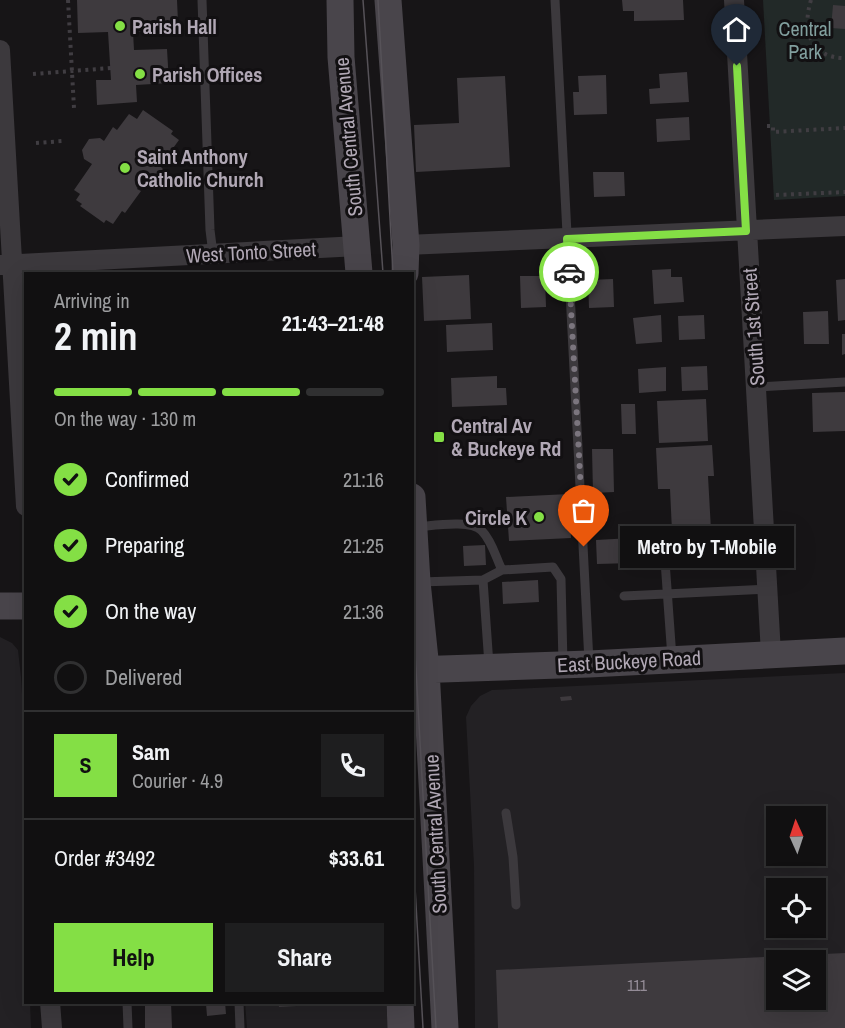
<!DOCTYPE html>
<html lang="en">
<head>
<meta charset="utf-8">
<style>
  body { margin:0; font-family:"Archivo Narrow",sans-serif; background:#1e1e1f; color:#f1f3f6; height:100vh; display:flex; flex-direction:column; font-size:22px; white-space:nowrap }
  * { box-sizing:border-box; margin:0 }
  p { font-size:20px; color:#9c9d9f }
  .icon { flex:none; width:33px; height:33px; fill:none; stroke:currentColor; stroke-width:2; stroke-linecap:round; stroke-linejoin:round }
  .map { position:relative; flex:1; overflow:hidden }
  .drawer { position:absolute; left:24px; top:272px; width:390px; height:732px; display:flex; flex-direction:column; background:#111011; border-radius:0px; box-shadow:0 6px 24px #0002,0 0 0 2px #303031 }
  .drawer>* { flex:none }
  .needle { width:39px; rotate:357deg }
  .fabs { position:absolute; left:766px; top:806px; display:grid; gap:12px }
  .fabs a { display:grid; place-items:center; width:60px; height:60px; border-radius:0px; background:#111011; box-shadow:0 6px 24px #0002,0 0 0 2px #303031; font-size:30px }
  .pin { position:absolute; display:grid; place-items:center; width:51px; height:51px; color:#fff; margin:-62px -26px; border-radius:50% 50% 50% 0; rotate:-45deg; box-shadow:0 0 6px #0007 }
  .pin .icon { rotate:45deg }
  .courier { position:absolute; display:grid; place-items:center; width:60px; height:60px; margin:-30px; border:4px solid #84df45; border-radius:50%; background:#fff; color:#222; box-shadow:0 2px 8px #0007 }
  .bubble { position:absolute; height:42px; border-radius:0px; background:#111011; box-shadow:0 6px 24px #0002,0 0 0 2px #303031; font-size:20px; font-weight:700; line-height:42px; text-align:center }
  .overview em { font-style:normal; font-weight:700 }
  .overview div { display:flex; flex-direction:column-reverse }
  .overview { display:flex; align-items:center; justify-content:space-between; height:102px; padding:0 30px }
  h1 { font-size:39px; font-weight:700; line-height:45px }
  .bar { display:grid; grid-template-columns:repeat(4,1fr); gap:9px 6px; align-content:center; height:72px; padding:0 30px }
  .bar i { height:8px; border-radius:4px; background:#303031 }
  .bar .active { background:#84df45 }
  .bar p { grid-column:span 4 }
  .line { display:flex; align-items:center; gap:15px; padding:0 30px; border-top:2px solid #303031 }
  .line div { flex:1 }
  .round { display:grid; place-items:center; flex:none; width:63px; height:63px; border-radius:0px; background:#1e1e1f }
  ol { padding:0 30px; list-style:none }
  li { display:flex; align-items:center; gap:18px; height:66px }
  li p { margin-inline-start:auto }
  li .icon { padding:6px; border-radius:50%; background:#84df45; color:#111; stroke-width:4 }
  li:last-child { color:#9c9d9f }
  li i { width:33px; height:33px; border:3px solid #303031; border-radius:50% }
  .button { display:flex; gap:12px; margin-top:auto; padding:12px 30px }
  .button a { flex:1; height:69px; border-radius:0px; background:#84df45; color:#111; font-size:24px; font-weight:700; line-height:69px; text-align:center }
  .button a+a { background:#1e1e1f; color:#f1f3f6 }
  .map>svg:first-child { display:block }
</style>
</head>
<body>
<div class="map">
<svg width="845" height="1028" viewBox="0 0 845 1028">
  <rect width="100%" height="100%" fill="#171517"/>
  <path fill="#232124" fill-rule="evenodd" d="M0,637L12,643L18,650L21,677L26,760V1002H30L31,1028H0Z
    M845,673V1028H475L474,865L466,717L471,706L480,696L492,690ZM777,816H816V855H777ZM777,888H816V927H777ZM777,960H816V999H777Z
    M245,1002H386L388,1028H247Z"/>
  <path fill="#222928" d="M763,0H845V196L774,200Z"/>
  <path fill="#3e3a3e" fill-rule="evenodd" d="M77,0H177L178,22H162V30L133,32L134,50L167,49L169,83L136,85L137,102L97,105L96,80H111L108,32L78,33Z
    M622,0H683L684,20L634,21V11H623Z
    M833,5L845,6V29L831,28Z
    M687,72L689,102L650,104L649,89L660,88L659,74Z
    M606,75L607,114L574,115L573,92H579L578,76Z
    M505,76L510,167L416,172L414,125L459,123L457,78Z
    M143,110L173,131L171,134L179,140L160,166L163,169L153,184L149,181L147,184L142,181L137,189L141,191L125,213L122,211L113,224L106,220L104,223L80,206L82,204L76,200L80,194L74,190L92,164L84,159L82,150L89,139L100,138L104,141L113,127L117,130L129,114L137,119Z
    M689,117L690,140L657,142L656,119Z
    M593,172H624L625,196L594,197Z
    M671,269V277H682L684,302L654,304L652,270Z
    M469,275L471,319L424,321L422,277Z
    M520,276H545L546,307L521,308Z
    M613,279L614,307L589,308L588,280Z
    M845,279V320L838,321L836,280Z
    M828,311L829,344H804L803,312Z
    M661,315L662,342L636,344L633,318Z
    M704,315L705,339L679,340L678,316Z
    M492,323L493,350L447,352L446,325Z
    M842,334H845V354L842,355Z
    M707,366L708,390L682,391L681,367Z
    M666,367V391L639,393L638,369Z
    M497,376V388H506L507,405L452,407L451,378Z
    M845,392V431L813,432L812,393Z
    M706,399L708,441L659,443L657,401Z
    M621,404H635L636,434H622Z
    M712,445L714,476H708L711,530L672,531L670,489H658L656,448Z
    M592,449H613L614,492L593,493Z
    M569,494L571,538L509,541L506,497Z
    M632,538L633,563L597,564L596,540Z
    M485,545L486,565L464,566L463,546Z
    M538,580L539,602L503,604L502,582Z
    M571,696L572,700L561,701L560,697Z
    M845,953V1028H498L496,970ZM777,960H816V999H777Z
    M145,1002H171L172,1028H145Z
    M195,1002H225L226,1014L207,1016L206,1004L195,1005Z
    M278,1002H332V1004L279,1007Z"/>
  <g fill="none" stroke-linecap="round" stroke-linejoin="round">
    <path stroke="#403d42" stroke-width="4" stroke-dasharray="3 4.5" stroke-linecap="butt" d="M68,0L74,108
      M811,0C802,29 809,58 845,58
      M33,74L111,68
      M767,126H773V132L845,128
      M36,143L63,141
      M776,195L845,192"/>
    <path stroke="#3c393d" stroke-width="9" d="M202,0L210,230L213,254
      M555,0L589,662
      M757,387L845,382
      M416,527C432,526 471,519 482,531C492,541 496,558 502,570
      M483,580L502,570L553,567L561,579L563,664
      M420,582L483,580L489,665
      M624,596L767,589
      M672,658L665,561L766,555
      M506,813L513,857L516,905
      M127,1002L128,1028
      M239,1002L240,1028"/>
    <path stroke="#3c393d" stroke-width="20" d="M734,0L771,654
      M0,50L26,506
      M406,245L845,226
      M1,265L358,246
      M50,1002L52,1028"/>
    <path stroke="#49454b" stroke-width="27" d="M340,0L341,57L359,273
      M388,0L406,245L405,273
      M412,497L417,582L426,669L445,1028
      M0,606H26
      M412,670L589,664L845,651
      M400,1002L401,1028"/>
    <path stroke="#565258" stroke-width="1.5" d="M363,0L383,273
      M378,0L393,273
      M412,598L436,1028
      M412,834L423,1028"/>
  </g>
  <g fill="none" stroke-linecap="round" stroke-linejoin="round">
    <path stroke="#7b757e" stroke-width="6" stroke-dasharray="0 10.8" d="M569,272L584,547"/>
    <path stroke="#84df45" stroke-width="8" d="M569,272L567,239L746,231L737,66"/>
  </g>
  <g fill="#84df45" stroke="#121012" stroke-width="2">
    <circle cx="120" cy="26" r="6"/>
    <circle cx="140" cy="74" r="6"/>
    <circle cx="125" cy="168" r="6"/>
    <rect x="433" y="431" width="12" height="12" rx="3"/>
    <circle cx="539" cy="517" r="6"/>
  </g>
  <g text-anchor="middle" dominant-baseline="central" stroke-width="6" stroke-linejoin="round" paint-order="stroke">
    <g font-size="16" fill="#948c97">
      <text x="637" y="985">111</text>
    </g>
    <g font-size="20" font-weight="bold" fill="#b1a8b5" stroke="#121012" text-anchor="start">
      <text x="132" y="26">Parish Hall</text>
      <text x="152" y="74">Parish Offices</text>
      <text x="137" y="156">Saint Anthony<tspan x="137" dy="23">Catholic Church</tspan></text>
      <text x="451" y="425">Central Av<tspan x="451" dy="23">&amp; Buckeye Rd</tspan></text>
      <text x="527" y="517" text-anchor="end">Circle K</text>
    </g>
    <g font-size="20" fill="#819f9e" stroke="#121012">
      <text x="805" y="28">Central<tspan x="805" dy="23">Park</tspan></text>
    </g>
    <g font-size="20" fill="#b1a8b5" stroke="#121012">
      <text transform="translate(348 137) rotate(-95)">South Central Avenue</text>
      <text transform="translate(251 252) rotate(-3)">West Tonto Street</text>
      <text transform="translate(753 327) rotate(-94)">South 1st Street</text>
      <text transform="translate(629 661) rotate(-3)">East Buckeye Road</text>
      <text transform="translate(435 834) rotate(-93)">South Central Avenue</text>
    </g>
  </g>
</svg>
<div class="fabs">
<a><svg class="needle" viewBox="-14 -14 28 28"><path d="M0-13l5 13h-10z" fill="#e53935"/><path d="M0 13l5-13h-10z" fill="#9c9d9f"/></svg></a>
<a><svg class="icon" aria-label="locate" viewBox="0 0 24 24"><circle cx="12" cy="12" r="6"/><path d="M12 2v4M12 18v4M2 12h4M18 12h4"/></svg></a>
<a><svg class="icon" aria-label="layers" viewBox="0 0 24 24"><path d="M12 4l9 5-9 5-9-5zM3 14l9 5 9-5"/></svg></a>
</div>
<div class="pin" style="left:584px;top:547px;background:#ea580c"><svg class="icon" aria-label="bag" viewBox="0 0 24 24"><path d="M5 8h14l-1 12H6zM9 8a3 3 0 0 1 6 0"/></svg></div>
<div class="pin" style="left:737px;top:66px;background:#1f2937"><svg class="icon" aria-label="home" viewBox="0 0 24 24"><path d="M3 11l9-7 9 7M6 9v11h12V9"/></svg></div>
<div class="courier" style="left:569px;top:272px"><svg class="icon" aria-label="car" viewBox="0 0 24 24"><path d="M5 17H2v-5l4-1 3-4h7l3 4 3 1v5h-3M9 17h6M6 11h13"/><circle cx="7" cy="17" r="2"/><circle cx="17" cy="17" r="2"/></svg></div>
<div class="bubble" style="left:620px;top:526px;width:174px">Metro by T-Mobile</div>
<section class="drawer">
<div class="overview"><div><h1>2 min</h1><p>Arriving in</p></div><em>21:43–21:48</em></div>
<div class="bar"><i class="active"></i><i class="active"></i><i class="active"></i><i></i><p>On the way · 130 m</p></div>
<ol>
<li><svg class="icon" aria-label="check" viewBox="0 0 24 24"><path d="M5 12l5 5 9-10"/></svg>Confirmed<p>21:16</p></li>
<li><svg class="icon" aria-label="check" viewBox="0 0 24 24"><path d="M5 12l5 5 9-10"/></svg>Preparing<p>21:25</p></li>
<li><svg class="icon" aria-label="check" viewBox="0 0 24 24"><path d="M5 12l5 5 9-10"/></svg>On the way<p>21:36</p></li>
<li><i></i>Delivered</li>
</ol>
<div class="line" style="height:108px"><b class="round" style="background:#84df45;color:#111">S</b><div><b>Sam</b><p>Courier · 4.9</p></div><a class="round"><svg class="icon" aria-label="phone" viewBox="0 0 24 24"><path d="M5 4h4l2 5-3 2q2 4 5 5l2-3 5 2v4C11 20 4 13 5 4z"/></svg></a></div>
<div class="line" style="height:78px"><div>Order #3492</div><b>$33.61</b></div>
<div class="button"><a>Help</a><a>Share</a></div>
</section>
</div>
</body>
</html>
